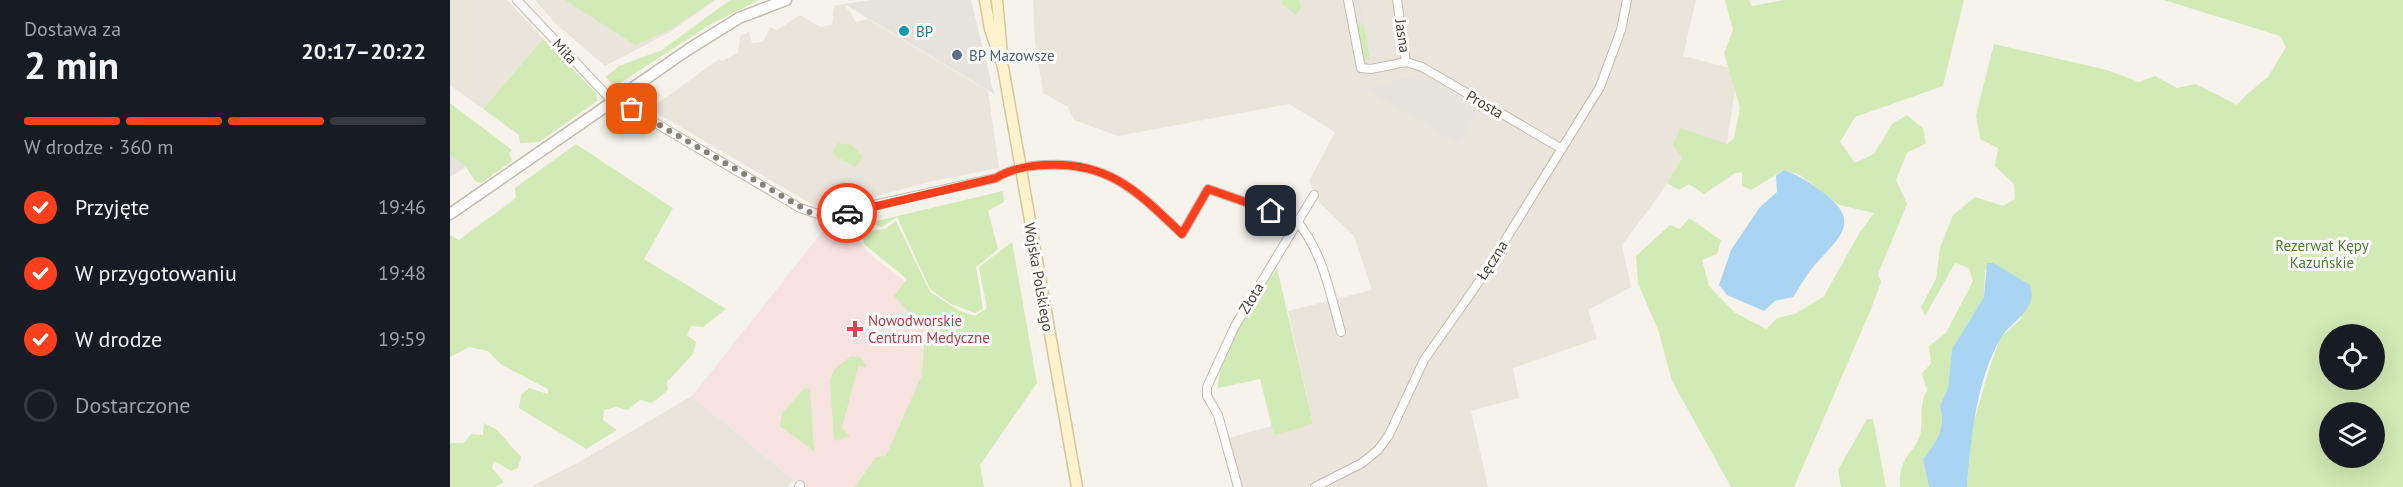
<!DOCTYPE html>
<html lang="pl">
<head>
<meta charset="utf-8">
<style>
  body { margin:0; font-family:"PT Sans",sans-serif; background:#242831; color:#f1f3f6; height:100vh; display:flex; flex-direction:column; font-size:22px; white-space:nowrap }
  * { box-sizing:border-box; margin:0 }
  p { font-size:20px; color:#9ea1a6 }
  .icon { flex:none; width:33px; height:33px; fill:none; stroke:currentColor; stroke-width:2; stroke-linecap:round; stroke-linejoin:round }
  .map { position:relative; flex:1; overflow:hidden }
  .drawer { display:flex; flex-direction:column; background:#171b24; width:450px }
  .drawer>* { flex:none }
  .fabs { position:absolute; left:1869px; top:324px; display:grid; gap:12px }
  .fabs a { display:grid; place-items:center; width:66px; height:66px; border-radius:50%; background:#171b24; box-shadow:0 6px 24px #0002; font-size:30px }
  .pin { position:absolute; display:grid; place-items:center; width:51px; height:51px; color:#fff; margin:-26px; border-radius:12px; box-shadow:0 3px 9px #0006 }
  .courier { position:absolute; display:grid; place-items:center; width:60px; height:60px; margin:-30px; border:4px solid #fc3f1d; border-radius:50%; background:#fff; color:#222; box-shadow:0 2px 8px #0007 }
  .headline em { font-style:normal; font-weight:800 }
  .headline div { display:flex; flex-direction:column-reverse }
  .headline { display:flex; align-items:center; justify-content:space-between; height:102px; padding:0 24px }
  h1 { font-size:39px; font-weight:800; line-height:45px }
  .bar { display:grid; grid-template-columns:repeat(4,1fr); gap:9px 6px; align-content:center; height:72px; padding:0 24px }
  .bar i { height:8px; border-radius:4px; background:#363941 }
  .bar .current { background:#fc3f1d }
  .bar p { grid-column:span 4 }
  ol { padding:0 24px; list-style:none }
  li { display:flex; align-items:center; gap:18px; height:66px }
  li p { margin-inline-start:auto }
  li .icon { padding:6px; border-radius:50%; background:#fc3f1d; color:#fff; stroke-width:4 }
  li:last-child { color:#9ea1a6 }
  li i { width:33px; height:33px; border:3px solid #363941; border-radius:50% }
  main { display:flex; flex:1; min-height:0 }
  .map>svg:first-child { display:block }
</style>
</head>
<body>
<main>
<section class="drawer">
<div class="headline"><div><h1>2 min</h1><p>Dostawa za</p></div><em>20:17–20:22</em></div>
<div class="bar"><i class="current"></i><i class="current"></i><i class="current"></i><i></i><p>W drodze · 360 m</p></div>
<ol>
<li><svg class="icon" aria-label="check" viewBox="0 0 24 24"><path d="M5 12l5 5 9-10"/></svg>Przyjęte<p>19:46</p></li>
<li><svg class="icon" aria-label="check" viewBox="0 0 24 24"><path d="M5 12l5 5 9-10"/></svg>W przygotowaniu<p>19:48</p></li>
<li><svg class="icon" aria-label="check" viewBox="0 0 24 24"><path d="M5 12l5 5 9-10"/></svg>W drodze<p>19:59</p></li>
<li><i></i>Dostarczone</li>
</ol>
</section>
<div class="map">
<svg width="1953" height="487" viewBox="0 0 1953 487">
  <rect width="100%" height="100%" fill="#f6f3ec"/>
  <path fill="#eae5da" d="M0,0H57L93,39L33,109L0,85Z
    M85,0H265L222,31L155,66L105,23Z
    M583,0H1246L1233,56L1288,70L1277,144L1232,158L1211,193L1172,245L1181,287L1138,310L1147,339L1063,368L1069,398L1021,411L1038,487H792L778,438L822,426L863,424L838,311L922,290L904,236L868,201L859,181L885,132L839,104L668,136L624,120L618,107L593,93L585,41Z
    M394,4L406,22L418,19L538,91L549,168L479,182L379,209L363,205L200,109L269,59L272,61L288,53L290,36L299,32L302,43L313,42L320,27L327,30L350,15L370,27L382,25L384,6Z
    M242,396L344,480L337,487H80L131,461Z"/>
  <path fill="#e6e2dd" d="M420,0H521L544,94L394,4Z
    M954,78L981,79L1029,108L1008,143L915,89Z
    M0,155L16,167L0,177Z"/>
  <path fill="#f6e3e0" d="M401,210L407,236L417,252L582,381L499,487H353L242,396L380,222Z"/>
  <path fill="#d2eab5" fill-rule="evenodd" d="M115,0H264L221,29L185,45Z
    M280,0H309L261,24L164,87L156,77L169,66L212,50Z
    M833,0H849L851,8L846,15L832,4Z
    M1275,0H1299L1302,6L1334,0H1514L1493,86L1405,117L1390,142L1405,163L1424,154L1442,124L1457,115L1473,128L1476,143L1457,153L1446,180L1457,204L1428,274L1431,282L1421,309L1344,487H1281L1222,381L1208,330L1188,283L1186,256L1220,225L1230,229L1239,218L1271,240L1267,254L1252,260L1259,286L1284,312L1316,329L1327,318L1345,314L1374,296L1410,232L1424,213L1389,205L1350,175L1334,170L1301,190L1292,186V172L1285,173L1254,194L1239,184L1229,190L1217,183L1232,158L1223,145L1230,128L1277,144L1284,138L1290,108L1274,53L1283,30Z
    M1714,0H1953V487H1517L1522,429L1539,369L1551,337L1572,318L1535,269L1534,297L1502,349L1498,388L1490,406C1496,428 1487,442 1473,459L1479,487H1450C1448,454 1467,453 1471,431C1473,415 1469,405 1477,390L1472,374L1481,363L1479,346L1496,333L1523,281L1519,268L1505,263L1475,316L1471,307L1486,279L1490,248L1503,215L1525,197L1553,206L1565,199L1564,184L1545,166L1548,148L1530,139L1526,115L1544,44L1657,70L1689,82L1705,76L1727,88L1746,84L1787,105L1796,95L1818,77L1836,47L1830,36ZM1880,334H1924V380H1880ZM1880,412H1924V458H1880Z
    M914,24L920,61L911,56L906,25Z
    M93,39L146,93L147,101L89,142L70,143L69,135L33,109Z
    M0,103L62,150L59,153L62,161L31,183L25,181L16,167L0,155Z
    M388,143L402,145L412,156L406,167L382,154Z
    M126,144L223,208L194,259L276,309L253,327L241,326L237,335L246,342L243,354L217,382L218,390L202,403L190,400L178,410L166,407L154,410L153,420L167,430L136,449L69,408L71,395L79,388L98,394V389L52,365L38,351L19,347L0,357V235L9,240L66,198L65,188Z
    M553,191L554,202L538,211L548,249L526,267L533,309L525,313L501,304L480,289L447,217L432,227L418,223Z
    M446,221L480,292L512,312L525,316L537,308L529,267L562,242L587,383L530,465L534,487H405L426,457L436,456L472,375L475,330L444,296L457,279L414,244L412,232L435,229Z
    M827,268L863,424L824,435L810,379L768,388C769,344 804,303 827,268Z
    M401,356L412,358L416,367L408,366L392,428L400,436L384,441L380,380L384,370Z
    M355,388L360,389L364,451L330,426L332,413Z
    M1417,419H1423L1436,487H1391L1388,470Z
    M34,423L47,430L71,457L68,468L61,471L44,461L42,468L54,482L45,487H0V443H14L21,434L33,435Z"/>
  <path fill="#e5e3e0" d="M902,0H909L914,24L906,25Z"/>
  <path fill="#a9d4f2" d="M1334,170C1349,175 1361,184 1374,193C1413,223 1388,238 1364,266C1356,275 1350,287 1343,297L1325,301L1314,311L1277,295L1269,285L1281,250L1310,207L1327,192L1326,176Z
    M1537,263H1543L1580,285C1588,311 1562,320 1551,338C1526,379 1521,440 1517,487H1479L1473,459C1487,442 1496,428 1490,406L1498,388L1502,349L1534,297Z"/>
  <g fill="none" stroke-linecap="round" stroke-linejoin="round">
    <defs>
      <path id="minor" d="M67,0L164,103
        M898,0L911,68L921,69L956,62
        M947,0L956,62
        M956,62L972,67L1112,149
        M173,97L182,109L219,131L350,208L374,216L546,178C560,169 577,166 594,165C659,161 688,192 732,234L758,189L821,211
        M847,221C873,253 880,293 891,332
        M349,487L350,485
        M788,487L768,415L757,396V387L785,326L864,195
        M865,487L912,463L928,450L939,435L974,360L1033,276L1150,87L1171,30L1177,0"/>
      <path id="tertiary" d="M0,214L239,49L289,18L336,0"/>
      <path id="secondary" d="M535,0L540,29L553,67L627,487
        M547,0L552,55"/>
    </defs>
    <use href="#minor" stroke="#c2bbae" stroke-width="10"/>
    <use href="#tertiary" stroke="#c2bbae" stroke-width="13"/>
    <use href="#secondary" stroke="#d6c79b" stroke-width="13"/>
    <use href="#minor" stroke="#fff" stroke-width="8"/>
    <use href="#tertiary" stroke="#fff" stroke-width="10"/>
    <use href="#secondary" stroke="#fff3cd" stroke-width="10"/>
  </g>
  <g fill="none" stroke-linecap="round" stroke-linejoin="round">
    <path stroke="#878178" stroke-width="6" stroke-dasharray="0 10.8" d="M182,109L363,214L374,216L397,213"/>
    <path stroke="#fc3f1d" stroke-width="8" d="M397,213L546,178C560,169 577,166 594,165C659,161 688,192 732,234L758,189L821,211"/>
  </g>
  <circle fill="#0f9aa8" stroke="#fff" stroke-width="2" cx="454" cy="31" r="6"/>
  <circle fill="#5c6f8a" stroke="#fff" stroke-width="2" cx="507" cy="55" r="6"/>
  <path fill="#e0444e" stroke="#fff" stroke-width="2" d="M402 320h6v6h6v6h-6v6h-6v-6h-6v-6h6z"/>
  <g text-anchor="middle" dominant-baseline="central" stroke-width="6" stroke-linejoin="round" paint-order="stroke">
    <g font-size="15" fill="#0d838f" stroke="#fff" text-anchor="start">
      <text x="466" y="31">BP</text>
    </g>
    <g font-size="15" fill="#4b4439" stroke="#fff">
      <text transform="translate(953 36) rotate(82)">Jasna</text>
      <text transform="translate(115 51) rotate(47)">Miła</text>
      <text transform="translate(1035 104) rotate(30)">Prosta</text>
      <text transform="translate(1042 260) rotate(-57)">Łęczna</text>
      <text transform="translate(589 277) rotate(80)">Wojska Polskiego</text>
      <text transform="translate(801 298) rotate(-59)">Złota</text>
    </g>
    <g font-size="15" fill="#4e5e75" stroke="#fff" text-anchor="start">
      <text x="519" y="55">BP Mazowsze</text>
    </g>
    <g font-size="15" fill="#4a7f2a" stroke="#fff">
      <text x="1872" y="245">Rezerwat Kępy<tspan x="1872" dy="17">Kazuńskie</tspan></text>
    </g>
    <g font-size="15" fill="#be3a42" stroke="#fff" text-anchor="start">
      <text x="418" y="320">Nowodworskie<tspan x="418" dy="17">Centrum Medyczne</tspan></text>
    </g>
  </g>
</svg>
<div class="fabs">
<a><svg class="icon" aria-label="locate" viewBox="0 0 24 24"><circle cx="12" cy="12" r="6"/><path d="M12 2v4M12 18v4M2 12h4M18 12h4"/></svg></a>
<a><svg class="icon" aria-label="layers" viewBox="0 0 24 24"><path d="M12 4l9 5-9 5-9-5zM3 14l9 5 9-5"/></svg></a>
</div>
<div class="pin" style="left:182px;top:109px;background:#ea580c"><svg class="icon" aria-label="bag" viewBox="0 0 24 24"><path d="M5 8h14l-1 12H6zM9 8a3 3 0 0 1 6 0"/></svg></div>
<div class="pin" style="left:821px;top:211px;background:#1f2937"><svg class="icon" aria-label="home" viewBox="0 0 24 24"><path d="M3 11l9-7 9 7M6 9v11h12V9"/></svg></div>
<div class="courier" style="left:397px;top:213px"><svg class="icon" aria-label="car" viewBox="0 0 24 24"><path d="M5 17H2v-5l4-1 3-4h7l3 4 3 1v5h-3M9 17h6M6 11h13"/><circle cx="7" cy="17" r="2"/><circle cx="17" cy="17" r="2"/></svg></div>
</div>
</main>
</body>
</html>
